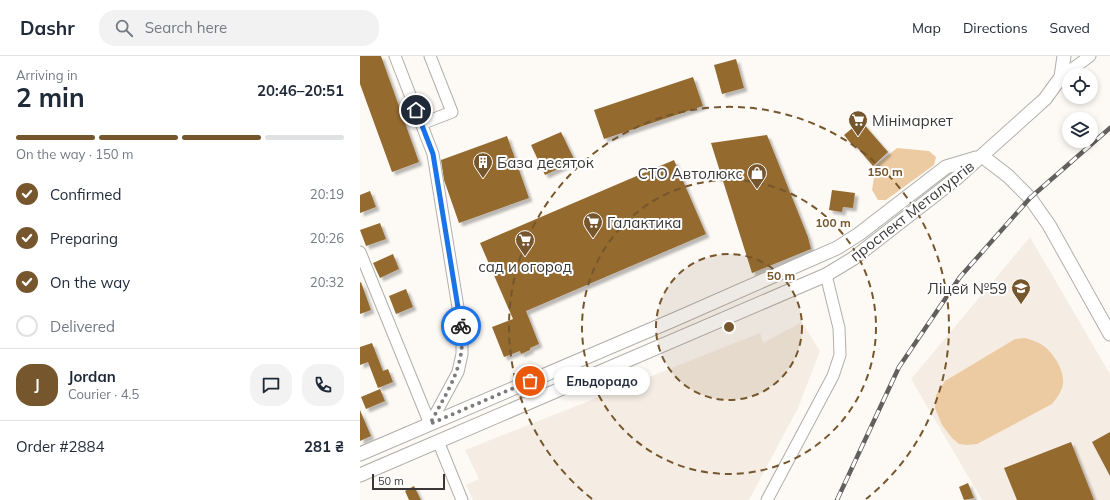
<!DOCTYPE html>
<html lang="en">
<head>
<meta charset="utf-8">
<style>
  body { margin:0; font-family:Mulish,sans-serif; background:#f2f2f3; color:#1f2937; height:100vh; display:flex; flex-direction:column; font-size:15px; white-space:nowrap }
  * { box-sizing:border-box; margin:0 }
  p { font-size:13px; color:#747a83 }
  .icon { flex:none; width:22px; height:22px; fill:none; stroke:currentColor; stroke-width:2; stroke-linecap:round; stroke-linejoin:round }
  .map { position:relative; flex:1; overflow:hidden }
  .panel { display:flex; flex-direction:column; background:#fff; width:360px }
  .panel>* { flex:none }
  .controls { position:absolute; left:702px; top:12px; display:grid; gap:8px }
  .controls a { display:grid; place-items:center; width:36px; height:36px; border-radius:50%; background:#fff; box-shadow:0 2px 6px #0003; font-size:20px }
  .scale { position:absolute; left:12px; bottom:10px; width:73px; box-sizing:border-box; padding-left:4px; border:2px solid #3a3837; border-top:0; font-size:11px; line-height:14px; white-space:nowrap; color:#3a3837; -webkit-text-stroke:3px #fff; paint-order:stroke }
  .pin { position:absolute; display:grid; place-items:center; width:34px; height:34px; color:#fff; margin:-17px; border:2px solid #fff; border-radius:50%; box-shadow:0 1px 4px #0007 }
  .courier { position:absolute; display:grid; place-items:center; width:40px; height:40px; margin:-20px; border:3px solid #1a73e8; border-radius:50%; background:#fff; color:#222; box-shadow:0 1px 5px #0007 }
  .bubble { position:absolute; height:28px; border-radius:14px; background:#fff; box-shadow:0 2px 6px #0003; font-size:13px; font-weight:700; line-height:28px; text-align:center }
  .summary em { font-style:normal; font-weight:700 }
  .summary div { display:flex; flex-direction:column-reverse }
  .summary { display:flex; align-items:center; justify-content:space-between; height:68px; padding:0 16px }
  h1 { font-size:26px; font-weight:700; line-height:30px }
  .bar { display:grid; grid-template-columns:repeat(4,1fr); gap:6px 4px; align-content:center; height:48px; padding:0 16px }
  .bar i { height:5px; border-radius:3px; background:#e0e1e3 }
  .bar .active { background:#76562c }
  .bar p { grid-column:span 4 }
  .line { display:flex; align-items:center; gap:10px; padding:0 16px; border-top:1px solid #e0e1e3 }
  .line div { flex:1 }
  .round { display:grid; place-items:center; flex:none; width:42px; height:42px; border-radius:16px; background:#f2f2f3 }
  ol { padding:0 16px; list-style:none }
  li { display:flex; align-items:center; gap:12px; height:44px }
  li p { margin-inline-start:auto }
  li .icon { padding:4px; border-radius:50%; background:#76562c; color:#fff; stroke-width:4 }
  li:last-child { color:#747a83 }
  li i { width:22px; height:22px; border:2px solid #e0e1e3; border-radius:50% }
  header { display:flex; align-items:center; gap:24px; box-sizing:border-box; height:56px; padding:0 20px; background:#fff; border-bottom:1px solid #e0e1e3 }
  header strong { font-size:19px }
  nav { display:flex; gap:22px; margin-inline-start:auto; font-size:14px }
  .search { width:280px; height:36px; background:#f2f2f3; display:flex; align-items:center; gap:10px; box-sizing:border-box; padding:0 14px; border-radius:16px; color:#747a83; font-size:15px }
  main { display:flex; flex:1; min-height:0 }
  .map>svg:first-child { display:block }
</style>
</head>
<body>
<header>
<strong>Dashr</strong>
<div class="search"><svg class="icon" aria-label="search" viewBox="0 0 24 24"><circle cx="10" cy="10" r="6"/><path d="M15 15l6 6"/></svg>Search here</div>
<nav><a>Map</a><a>Directions</a><a>Saved</a></nav>
</header>
<main>
<section class="panel">
<div class="summary"><div><h1>2 min</h1><p>Arriving in</p></div><em>20:46–20:51</em></div>
<div class="bar"><i class="active"></i><i class="active"></i><i class="active"></i><i></i><p>On the way · 150 m</p></div>
<ol>
<li><svg class="icon" aria-label="check" viewBox="0 0 24 24"><path d="M5 12l5 5 9-10"/></svg>Confirmed<p>20:19</p></li>
<li><svg class="icon" aria-label="check" viewBox="0 0 24 24"><path d="M5 12l5 5 9-10"/></svg>Preparing<p>20:26</p></li>
<li><svg class="icon" aria-label="check" viewBox="0 0 24 24"><path d="M5 12l5 5 9-10"/></svg>On the way<p>20:32</p></li>
<li><i></i>Delivered</li>
</ol>
<div class="line" style="height:72px"><b class="round" style="background:#76562c;color:#fff">J</b><div><b>Jordan</b><p>Courier · 4.5</p></div><a class="round"><svg class="icon" aria-label="chat" viewBox="0 0 24 24"><path d="M4 5h16v11H9l-5 4z"/></svg></a><a class="round"><svg class="icon" aria-label="phone" viewBox="0 0 24 24"><path d="M5 4h4l2 5-3 2q2 4 5 5l2-3 5 2v4C11 20 4 13 5 4z"/></svg></a></div>
<div class="line" style="height:52px"><div>Order #2884</div><b>281 ₴</b></div>
</section>
<div class="map">
<svg width="750" height="444" viewBox="0 0 750 444">
  <defs>
    <filter id="shadow"><feDropShadow dx="3.5" dy="3.5" stdDeviation="1" flood-color="#0004"/></filter>
  </defs>
  <rect width="100%" height="100%" fill="#fdfaf6"/>
  <path fill="#f5ede3" d="M670,181L750,318V444H622L551,323Z
    M442,266L460,295L438,352L389,444H113L106,429L119,423L105,394L400,277L403,287Z"/>
  <path fill="#edcba2" d="M537,92L569,95L576,101L574,109L526,144H518L512,134L516,109Z
    M665,282C672,284 679,286 685,291C695,299 707,319 702,332C700,338 696,343 692,348L617,388L607,389L599,388L592,382L582,369L575,352L576,339L585,325L655,283Z"/>
  <path fill="#946a2f" filter="url(#shadow)" d="M0,0H21L59,106L32,116L0,28Z
    M376,3L384,32L362,38L354,9Z
    M333,21L343,50L244,83L234,54Z
    M501,65L528,96L513,110L495,89L493,90L484,79Z
    M201,76L215,105L185,119L171,89Z
    M407,79L448,181L451,193L392,217L351,87Z
    M147,80L169,142L99,167L84,124L81,104Z
    M314,104L346,178L166,255L179,288L170,292V294L161,298L160,295L144,301L132,271L153,263L120,187Z
    M472,134L495,137L493,152L483,151L482,156L469,154Z
    M10,135L16,151L0,157V139Z
    M20,167L26,183L6,190L0,174Z
    M33,198L39,213L20,222L13,207Z
    M1,226L11,254L0,258V227Z
    M46,233L53,251L36,258L29,240Z
    M12,287L23,315L28,313L33,326L18,332L8,306L0,309V291Z
    M20,333L25,345L6,353L1,341Z
    M0,354L11,380L0,385Z
    M750,376V420L732,386Z
    M711,386L734,444H657L644,412Z
    M608,427L614,442L604,444L599,431Z
    M54,430L61,444H49L45,435Z"/>
  <g fill="none" stroke-linecap="round" stroke-linejoin="round">
    <defs>
      <path id="minor" d="M701,21L730,0
        M61,68L92,56L70,0
        M0,196L70,368L98,316L102,298V276L73,98L35,0
        M78,385L102,444
        M407,444L473,320L480,299L479,272L466,219"/>
      <path id="tertiary" d="M622,100L648,120L670,142L689,169L750,278
        M0,398L318,262L477,192L499,178L586,111L616,102
        M0,419L466,219L494,202L598,121L685,43L701,21L704,0"/>
    </defs>
    <use href="#minor" stroke="#b1aeaa" stroke-width="13"/>
    <use href="#tertiary" stroke="#b1aeaa" stroke-width="15"/>
    <use href="#minor" stroke="#fff" stroke-width="11"/>
    <use href="#tertiary" stroke="#fff" stroke-width="13"/>
    <defs>
      <path id="rail" d="M477,444L539,311L600,221L670,142L750,72"/>
    </defs>
    <use href="#rail" stroke="#62605e" stroke-width="4.5"/>
    <use href="#rail" stroke="#fff" stroke-width="3" stroke-dasharray="9" stroke-linecap="butt"/>
  </g>
  <g fill="none" stroke-linecap="round" stroke-linejoin="round">
    <path stroke="#7e7c7a" stroke-width="4" stroke-dasharray="0 7.2" d="M101,270C107,309 87,335 70,368L170,325"/>
    <path stroke="#1a73e8" stroke-width="5" d="M56,54L73,98L101,270"/>
  </g>
  <circle cx="369" cy="271" r="73" fill="#76562c" fill-opacity=".12"/>
  <g fill="none" stroke="#76562c" stroke-width="2" stroke-dasharray="7 5">
    <circle cx="369" cy="271" r="73"/>
    <circle cx="369" cy="271" r="147"/>
    <path d="M232 443A220 220 0 1 1 506 443"/>
  </g>
  <defs>
    <symbol id="supermarket-pin" viewBox="-11 -11 22 30"><path d="M0 17L-7.5 6A9.5 9.5 0 1 1 7.5 6Z" fill="#76562c" stroke="#fff"/><path d="M-6-5.5h2.5l.6 2H6L4.5 2H-2.5L-4.4-4H-6ZM-1.5 3.2a1.3 1.3 0 1 0 .1 0ZM3 3.2a1.3 1.3 0 1 0 .1 0Z" fill="#fff"/></symbol>
    <symbol id="building-pin" viewBox="-11 -11 22 30"><path d="M0 17L-7.5 6A9.5 9.5 0 1 1 7.5 6Z" fill="#76562c" stroke="#fff"/><path d="M-4-6H4V6H1V3H-1V6H-4ZM-2.5-4.3h1.7v1.8h-1.7ZM.8-4.3h1.7v1.8H.8ZM-2.5-1h1.7V.8h-1.7ZM.8-1h1.7V.8H.8Z" fill="#fff"/></symbol>
    <symbol id="shop-pin" viewBox="-11 -11 22 30"><path d="M0 17L-7.5 6A9.5 9.5 0 1 1 7.5 6Z" fill="#76562c" stroke="#fff"/><path d="M-5-2.5h2.3a2.7 3.5 0 0 1 5.4 0H5L5.5 6h-11ZM-1.5-2.5h3a1.5 2.3 0 0 0-3 0Z" fill="#fff"/></symbol>
    <symbol id="school-pin" viewBox="-11 -11 22 30"><path d="M0 17L-7.5 6A9.5 9.5 0 1 1 7.5 6Z" fill="#76562c" stroke="#fff"/><path d="M0-5L7-2L0 1L-7-2ZM-4 1L0 2.5L4 1V4Q0 6-4 4Z" fill="#fff"/></symbol>
  </defs>
  <g fill-rule="evenodd">
    <use href="#supermarket-pin" x="487" y="53" width="22" height="30"/>
    <use href="#building-pin" x="112" y="95" width="22" height="30"/>
    <use href="#shop-pin" x="386" y="106" width="22" height="30"/>
    <use href="#supermarket-pin" x="222" y="155" width="22" height="30"/>
    <use href="#supermarket-pin" x="154" y="173" width="22" height="30"/>
    <use href="#school-pin" x="650" y="221" width="22" height="30"/>
  </g>
  <g text-anchor="middle" dominant-baseline="central" stroke-width="4" stroke-linejoin="round" paint-order="stroke">
    <g font-size="15" fill="#3a3837" stroke="#fff" text-anchor="start">
      <text x="512" y="64">Мінімаркет</text>
      <text x="137" y="106">База десяток</text>
      <text x="383" y="117" text-anchor="end">СТО Автолюкс</text>
      <text x="247" y="166">Галактика</text>
      <text x="165" y="210" text-anchor="middle">сад и огород</text>
      <text x="647" y="232" text-anchor="end">Ліцей №59</text>
    </g>
    <g font-size="15" fill="#3a3837" stroke="#fff">
      <text transform="translate(552 155) rotate(-38)">проспект Металургів</text>
    </g>
  </g>
  <circle cx="369" cy="271" r="6" fill="#76562c" stroke="#fff" stroke-width="2"/>
  <g font-size="12" text-anchor="middle" font-weight="bold" fill="#76562c" stroke="#fff" stroke-width="4" stroke-linejoin="round" paint-order="stroke">
    <text x="525" y="120">150 m</text>
    <text x="473" y="171">100 m</text>
    <text x="421" y="224">50 m</text>
  </g>
</svg>
<div class="controls">
<a><svg class="icon" aria-label="locate" viewBox="0 0 24 24"><circle cx="12" cy="12" r="6"/><path d="M12 2v4M12 18v4M2 12h4M18 12h4"/></svg></a>
<a><svg class="icon" aria-label="layers" viewBox="0 0 24 24"><path d="M12 4l9 5-9 5-9-5zM3 14l9 5 9-5"/></svg></a>
</div>
<div class="scale">50 m</div>
<div class="pin" style="left:170px;top:325px;background:#ea580c"><svg class="icon" aria-label="bag" viewBox="0 0 24 24"><path d="M5 8h14l-1 12H6zM9 8a3 3 0 0 1 6 0"/></svg></div>
<div class="pin" style="left:56px;top:54px;background:#1f2937"><svg class="icon" aria-label="home" viewBox="0 0 24 24"><path d="M3 11l9-7 9 7M6 9v11h12V9"/></svg></div>
<div class="courier" style="left:101px;top:270px"><svg class="icon" aria-label="bike" viewBox="0 0 24 24"><circle cx="6" cy="16" r="4"/><circle cx="18" cy="16" r="4"/><path d="M6 16l4-8h5l3 8M10 8l3 8H6M13 5h3"/></svg></div>
<div class="bubble" style="left:194px;top:311px;width:96px">Ельдорадо</div>
</div>
</main>
</body>
</html>
